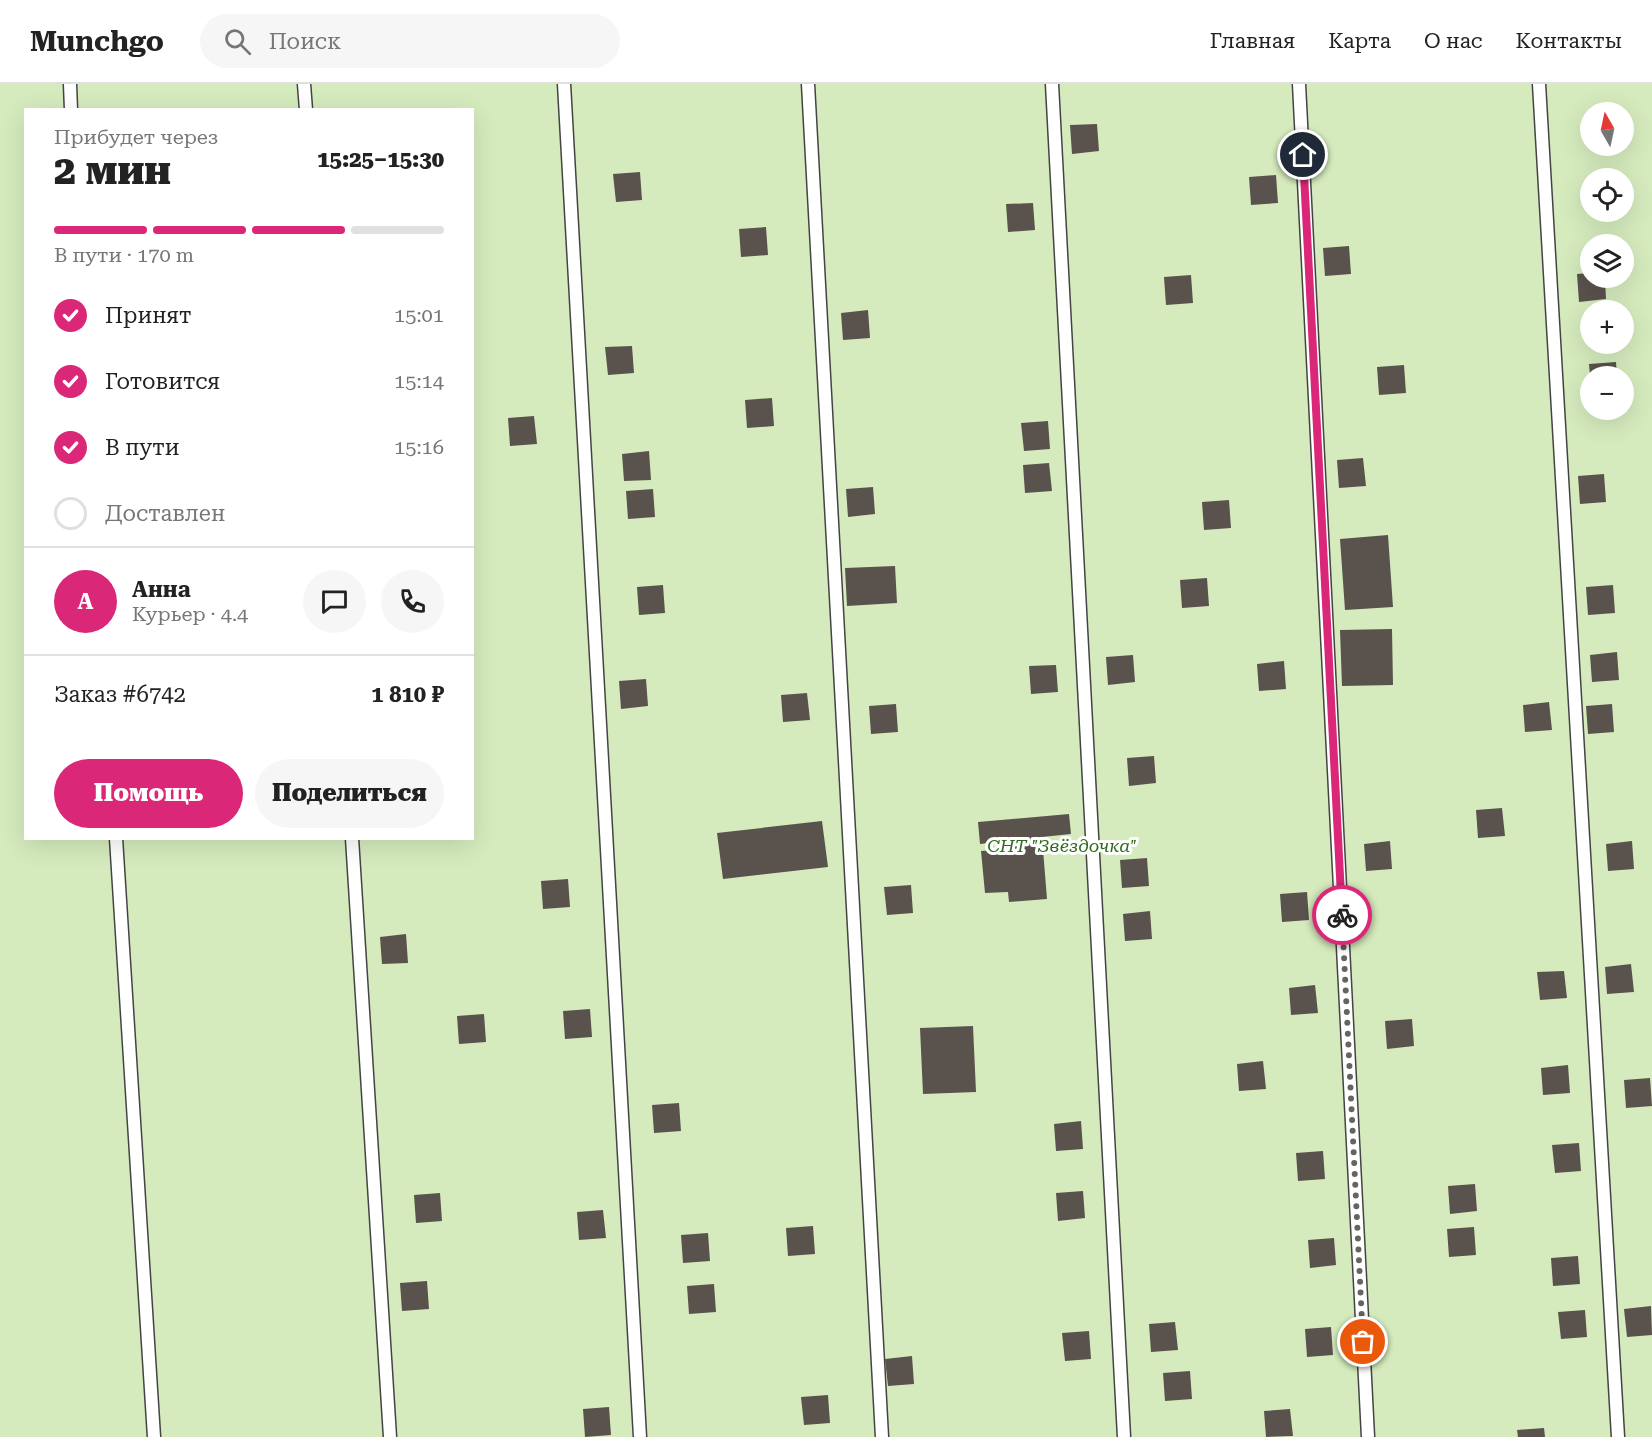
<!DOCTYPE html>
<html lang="ru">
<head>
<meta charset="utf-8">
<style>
  body { margin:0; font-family:"Roboto Serif",serif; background:#f6f6f6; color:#222; height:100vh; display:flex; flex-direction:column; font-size:22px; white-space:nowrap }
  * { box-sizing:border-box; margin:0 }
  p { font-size:20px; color:#767676 }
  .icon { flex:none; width:33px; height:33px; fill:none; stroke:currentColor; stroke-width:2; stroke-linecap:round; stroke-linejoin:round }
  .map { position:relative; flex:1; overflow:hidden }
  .drawer { position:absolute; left:24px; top:24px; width:450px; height:732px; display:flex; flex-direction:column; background:#fff; border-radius:0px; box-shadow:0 6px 24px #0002 }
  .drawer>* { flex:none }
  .needle { width:39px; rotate:351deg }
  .tools { position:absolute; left:1580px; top:18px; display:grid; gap:12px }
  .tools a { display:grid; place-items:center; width:54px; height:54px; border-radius:50%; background:#fff; box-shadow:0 6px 24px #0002; font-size:30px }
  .pin { position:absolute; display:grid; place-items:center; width:51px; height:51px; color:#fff; margin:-26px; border:3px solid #fff; border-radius:50%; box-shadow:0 2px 6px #0007 }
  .courier { position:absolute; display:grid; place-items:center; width:60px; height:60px; margin:-30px; border:4px solid #db2777; border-radius:50%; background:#fff; color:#222; box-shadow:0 2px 8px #0007 }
  .headline em { font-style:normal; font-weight:800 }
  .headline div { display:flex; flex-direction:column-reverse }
  .headline { display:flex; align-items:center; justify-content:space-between; height:102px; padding:0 30px }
  h1 { font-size:39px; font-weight:800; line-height:45px }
  .bar { display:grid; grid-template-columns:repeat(4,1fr); gap:9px 6px; align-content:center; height:72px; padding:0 30px }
  .bar i { height:8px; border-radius:4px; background:#e0e0e0 }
  .bar .current { background:#db2777 }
  .bar p { grid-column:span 4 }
  .line { display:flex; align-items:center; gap:15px; padding:0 30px; border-top:2px solid #e0e0e0 }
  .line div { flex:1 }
  .round { display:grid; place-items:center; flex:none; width:63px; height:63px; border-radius:32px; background:#f6f6f6 }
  ol { padding:0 30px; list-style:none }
  li { display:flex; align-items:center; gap:18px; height:66px }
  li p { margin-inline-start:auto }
  li .icon { padding:6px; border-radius:50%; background:#db2777; color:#fff; stroke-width:4 }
  li:last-child { color:#767676 }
  li i { width:33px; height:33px; border:3px solid #e0e0e0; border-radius:50% }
  .button { display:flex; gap:12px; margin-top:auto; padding:12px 30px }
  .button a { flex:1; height:69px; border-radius:36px; background:#db2777; color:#fff; font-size:24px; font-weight:800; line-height:69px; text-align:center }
  .button a+a { background:#f6f6f6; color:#222 }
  header { display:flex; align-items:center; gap:36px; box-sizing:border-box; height:84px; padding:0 30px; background:#fff; border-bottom:2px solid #e0e0e0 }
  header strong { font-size:28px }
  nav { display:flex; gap:33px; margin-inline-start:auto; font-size:21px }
  .search { width:420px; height:54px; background:#f6f6f6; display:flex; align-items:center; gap:15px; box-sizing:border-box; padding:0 21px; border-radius:33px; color:#767676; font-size:22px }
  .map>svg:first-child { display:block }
</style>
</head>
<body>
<header>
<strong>Munchgo</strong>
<div class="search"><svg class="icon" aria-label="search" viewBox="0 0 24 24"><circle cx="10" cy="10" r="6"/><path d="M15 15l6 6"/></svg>Поиск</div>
<nav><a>Главная</a><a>Карта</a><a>О нас</a><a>Контакты</a></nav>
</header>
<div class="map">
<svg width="1652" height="1353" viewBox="0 0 1652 1353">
  <rect width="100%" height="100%" fill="#fffdf5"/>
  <path fill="#d5ebbd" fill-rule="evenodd" d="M0,0H1652V1353H0ZM26,26H472V754H26ZM1590,28H1623V62H1590ZM1590,94H1623V128H1590ZM1590,160H1623V194H1590ZM1590,226H1623V260H1590ZM1590,292H1623V326H1590Z"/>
  <path fill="#5a524d" d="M1097,40L1099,67L1072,70L1070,41Z
    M640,88L642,116L616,118L613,90Z
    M1276,91L1278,119L1251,121L1249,93Z
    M1033,119L1035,146L1008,148L1006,120Z
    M766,143L768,171L741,173L739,145Z
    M1349,162L1351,190L1325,192L1323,164Z
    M1590,189V194H1605L1606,215L1579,218L1577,190Z
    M1191,191L1193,219L1166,221L1164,193Z
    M868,226L870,254L843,256L841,229Z
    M632,262L634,289L608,291L605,263Z
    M1616,278L1617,292H1590L1589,280Z
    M1404,281L1406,309L1379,311L1377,283Z
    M772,314L774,342L747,344L745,316Z
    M534,332L537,360L510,362L508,334Z
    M1048,337L1050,365L1024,367L1021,339Z
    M649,367L651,396L624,397L622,370Z
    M1363,374L1366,402L1339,404L1337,376Z
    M1049,379L1052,407L1025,409L1023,381Z
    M1604,390L1606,418L1580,420L1578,392Z
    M873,403L875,430L848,433L846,405Z
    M653,405L655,433L628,435L626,407Z
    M1229,416L1231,444L1204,446L1202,418Z
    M1388,451L1393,523L1345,526L1340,455Z
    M895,482L897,519L847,522L845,484Z
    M1207,494L1209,522L1182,524L1180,496Z
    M663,501L665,529L639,531L637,503Z
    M1613,501L1615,529L1588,531L1586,503Z
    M1392,545L1393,601L1342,602L1340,546Z
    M1617,568L1619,596L1592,598L1590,571Z
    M1133,571L1135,598L1108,601L1106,573Z
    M1284,577L1286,605L1259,607L1257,580Z
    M1056,581L1058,608L1031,610L1029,582Z
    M646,595L648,622L621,625L619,597Z
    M807,609L810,636L783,638L781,611Z
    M1549,618L1552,646L1525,648L1523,621Z
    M896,620L898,648L871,650L869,622Z
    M1612,620L1614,648L1588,650L1586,622Z
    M1154,672L1156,699L1129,702L1127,674Z
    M1502,724L1505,752L1478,754L1476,726Z
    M1069,730L1071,750L1042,753L1047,815L1009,818L1008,808L985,809L981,767L1006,765V757L980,760L978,738Z
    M822,737L828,783L723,795L717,749Z
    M1390,757L1392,785L1366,787L1364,760Z
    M1632,757L1634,785L1608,787L1606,760Z
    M1147,774L1149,802L1122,804L1120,776Z
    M568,795L570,823L543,825L541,797Z
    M911,801L913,829L887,831L884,803Z
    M1307,808L1309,836L1282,838L1280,810Z
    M1150,827L1152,855L1125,857L1123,830Z
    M406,850L408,879L382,880L380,853Z
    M1631,880L1634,908L1607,910L1605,883Z
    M1564,887L1567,914L1540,916L1537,888Z
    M1315,901L1318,929L1291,931L1289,904Z
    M590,925L592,953L565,955L563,927Z
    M484,930L486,958L459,960L457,932Z
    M1412,935L1414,962L1387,965L1385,937Z
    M973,942L976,1008L923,1010L920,944Z
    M1263,977L1266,1005L1239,1007L1237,980Z
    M1568,981L1570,1009L1543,1011L1541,984Z
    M1650,994L1652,1022L1626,1024L1624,996Z
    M679,1019L681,1047L654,1049L652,1021Z
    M1081,1037L1083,1065L1056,1067L1054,1040Z
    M1579,1059L1581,1087L1555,1089L1552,1061Z
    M1323,1067L1325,1095L1298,1097L1296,1069Z
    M1475,1100L1477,1127L1450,1130L1448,1102Z
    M1083,1107L1085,1134L1058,1137L1056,1109Z
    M440,1109L442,1137L416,1139L414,1111Z
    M603,1126L606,1154L579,1156L577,1128Z
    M813,1142L815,1170L788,1172L786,1144Z
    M1474,1143L1476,1171L1449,1173L1447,1145Z
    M708,1149L710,1177L683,1179L681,1151Z
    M1334,1154L1336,1181L1310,1184L1308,1156Z
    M1578,1172L1580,1200L1553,1202L1551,1174Z
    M427,1197L429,1225L402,1227L400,1199Z
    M714,1200L716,1228L689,1230L687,1202Z
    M1651,1222L1652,1251L1627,1253L1624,1225Z
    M1585,1226L1587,1253L1561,1255L1558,1228Z
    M1175,1238L1178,1266L1151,1268L1149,1240Z
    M1331,1243L1333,1271L1307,1273L1305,1245Z
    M1089,1247L1091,1275L1065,1277L1062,1249Z
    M912,1272L914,1300L888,1302L885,1275Z
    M1190,1287L1192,1315L1165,1317L1163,1289Z
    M828,1311L830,1339L804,1341L801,1313Z
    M609,1323L611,1351L585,1353L583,1325Z
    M1290,1325L1293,1352L1266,1353L1264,1327Z
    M1544,1344L1545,1353H1518L1517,1346Z"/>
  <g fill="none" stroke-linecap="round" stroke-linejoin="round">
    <defs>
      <path id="lane" d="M70,0L71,26
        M304,0L306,26
        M564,0L640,1353
        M808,0L882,1353
        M1052,0L1124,1353
        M1299,0L1368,1353
        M1539,0L1618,1353
        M116,754L154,1353
        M352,754L390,1353"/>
    </defs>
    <use href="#lane" stroke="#444" stroke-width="15"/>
    <use href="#lane" stroke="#fff" stroke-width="12"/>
  </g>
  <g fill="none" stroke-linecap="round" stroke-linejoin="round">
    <path stroke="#646461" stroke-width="6" stroke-dasharray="0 10.8" d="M1342,831L1363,1258"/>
    <path stroke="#db2777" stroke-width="8" d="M1303,71L1342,831"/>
  </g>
  <g text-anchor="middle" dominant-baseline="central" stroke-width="6" stroke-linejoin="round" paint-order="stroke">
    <g font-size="18" font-style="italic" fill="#2f6b1f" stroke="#fff">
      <text x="1062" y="761">СНТ "Звёздочка"</text>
    </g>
  </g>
</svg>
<div class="tools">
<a><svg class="needle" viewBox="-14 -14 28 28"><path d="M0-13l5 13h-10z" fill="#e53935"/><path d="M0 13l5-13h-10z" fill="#767676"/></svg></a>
<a><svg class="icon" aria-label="locate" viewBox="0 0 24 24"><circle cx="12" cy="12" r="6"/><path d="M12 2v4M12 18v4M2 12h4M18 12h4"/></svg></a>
<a><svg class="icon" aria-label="layers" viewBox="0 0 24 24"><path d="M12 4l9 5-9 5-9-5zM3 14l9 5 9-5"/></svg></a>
<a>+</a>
<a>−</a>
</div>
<div class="pin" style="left:1363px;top:1258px;background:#ea580c"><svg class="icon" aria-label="bag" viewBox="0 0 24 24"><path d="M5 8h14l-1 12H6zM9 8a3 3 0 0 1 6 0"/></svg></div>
<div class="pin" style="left:1303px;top:71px;background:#1f2937"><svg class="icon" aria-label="home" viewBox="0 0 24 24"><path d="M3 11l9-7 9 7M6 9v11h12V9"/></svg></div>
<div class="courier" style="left:1342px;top:831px"><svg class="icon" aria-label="bike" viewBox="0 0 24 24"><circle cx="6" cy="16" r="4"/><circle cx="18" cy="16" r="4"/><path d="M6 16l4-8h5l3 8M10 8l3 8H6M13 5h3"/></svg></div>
<section class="drawer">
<div class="headline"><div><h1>2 мин</h1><p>Прибудет через</p></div><em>15:25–15:30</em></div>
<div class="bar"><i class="current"></i><i class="current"></i><i class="current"></i><i></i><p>В пути · 170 m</p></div>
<ol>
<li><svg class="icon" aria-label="check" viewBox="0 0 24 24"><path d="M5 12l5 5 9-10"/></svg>Принят<p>15:01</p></li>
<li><svg class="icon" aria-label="check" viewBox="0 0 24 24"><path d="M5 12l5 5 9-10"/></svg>Готовится<p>15:14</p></li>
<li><svg class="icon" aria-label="check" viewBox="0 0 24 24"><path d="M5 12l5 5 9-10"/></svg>В пути<p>15:16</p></li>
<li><i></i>Доставлен</li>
</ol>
<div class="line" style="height:108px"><b class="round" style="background:#db2777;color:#fff">А</b><div><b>Анна</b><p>Курьер · 4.4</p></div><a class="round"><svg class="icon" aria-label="chat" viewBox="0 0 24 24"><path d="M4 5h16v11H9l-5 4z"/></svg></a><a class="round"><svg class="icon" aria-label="phone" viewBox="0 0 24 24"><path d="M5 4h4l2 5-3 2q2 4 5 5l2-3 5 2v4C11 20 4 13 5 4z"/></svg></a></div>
<div class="line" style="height:78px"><div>Заказ #6742</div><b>1 810 ₽</b></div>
<div class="button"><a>Помощь</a><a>Поделиться</a></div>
</section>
</div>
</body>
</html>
